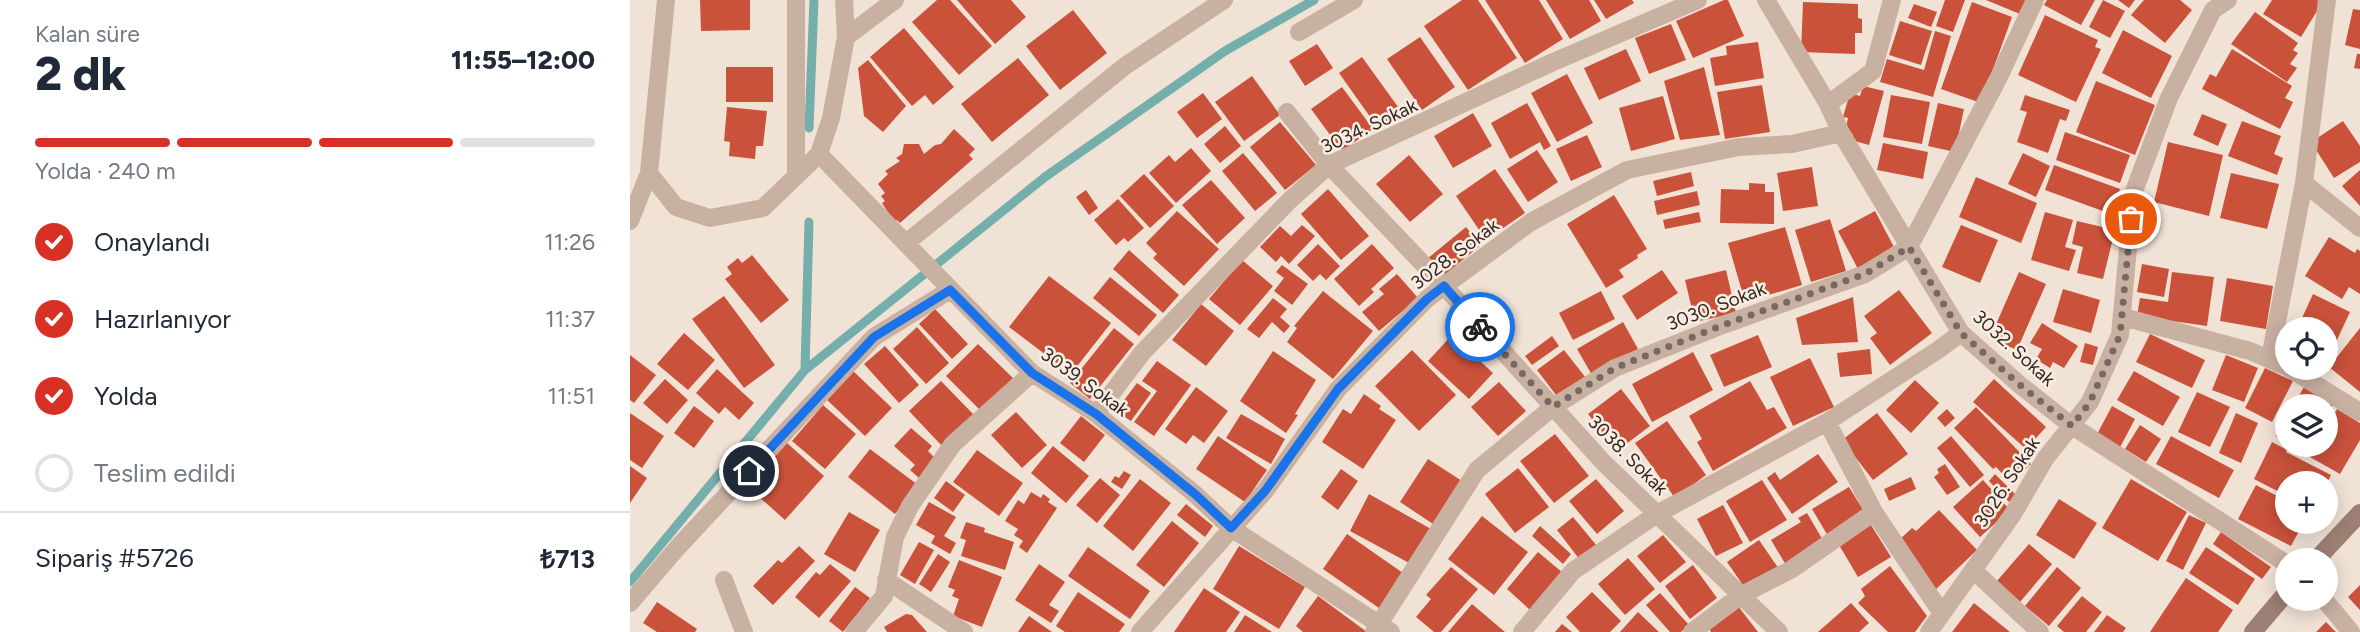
<!DOCTYPE html>
<html lang="tr">
<head>
<meta charset="utf-8">
<style>
  body { margin:0; font-family:Figtree,sans-serif; background:#f6f6f7; color:#1f2937; height:100vh; display:flex; flex-direction:column; font-size:26px; white-space:nowrap }
  * { box-sizing:border-box; margin:0 }
  p { font-size:23px; color:#747a83 }
  .icon { flex:none; width:38px; height:38px; fill:none; stroke:currentColor; stroke-width:2; stroke-linecap:round; stroke-linejoin:round }
  .map { position:relative; flex:1; overflow:hidden }
  .drawer { display:flex; flex-direction:column; background:#fff; width:630px }
  .drawer>* { flex:none }
  .fabs { position:absolute; left:1645px; top:317px; display:grid; gap:14px }
  .fabs a { display:grid; place-items:center; width:63px; height:63px; border-radius:50%; background:#fff; box-shadow:0 4px 18px #0003; font-size:35px }
  .pin { position:absolute; display:grid; place-items:center; width:60px; height:60px; color:#fff; margin:-30px; border:4px solid #fff; border-radius:50%; box-shadow:0 2px 7px #0007 }
  .courier { position:absolute; display:grid; place-items:center; width:70px; height:70px; margin:-35px; border:5px solid #1a73e8; border-radius:50%; background:#fff; color:#222; box-shadow:0 2px 9px #0007 }
  .head em { font-style:normal; font-weight:800 }
  .head div { display:flex; flex-direction:column-reverse }
  .head { display:flex; align-items:center; justify-content:space-between; height:119px; padding:0 35px }
  h1 { font-size:46px; font-weight:800; line-height:52px }
  .bar { display:grid; grid-template-columns:repeat(4,1fr); gap:10px 7px; align-content:center; height:84px; padding:0 35px }
  .bar i { height:9px; border-radius:5px; background:#e0e1e3 }
  .bar .active { background:#d93025 }
  .bar p { grid-column:span 4 }
  .line { display:flex; align-items:center; gap:18px; padding:0 35px; border-top:2px solid #e0e1e3 }
  .line div { flex:1 }
  ol { padding:0 35px; list-style:none }
  li { display:flex; align-items:center; gap:21px; height:77px }
  li p { margin-inline-start:auto }
  li .icon { padding:7px; border-radius:50%; background:#d93025; color:#fff; stroke-width:4 }
  li:last-child { color:#747a83 }
  li i { width:38px; height:38px; border:4px solid #e0e1e3; border-radius:50% }
  main { display:flex; flex:1; min-height:0 }
  .map>svg:first-child { display:block }
</style>
</head>
<body>
<main>
<section class="drawer">
<div class="head"><div><h1>2 dk</h1><p>Kalan süre</p></div><em>11:55–12:00</em></div>
<div class="bar"><i class="active"></i><i class="active"></i><i class="active"></i><i></i><p>Yolda · 240 m</p></div>
<ol>
<li><svg class="icon" aria-label="check" viewBox="0 0 24 24"><path d="M5 12l5 5 9-10"/></svg>Onaylandı<p>11:26</p></li>
<li><svg class="icon" aria-label="check" viewBox="0 0 24 24"><path d="M5 12l5 5 9-10"/></svg>Hazırlanıyor<p>11:37</p></li>
<li><svg class="icon" aria-label="check" viewBox="0 0 24 24"><path d="M5 12l5 5 9-10"/></svg>Yolda<p>11:51</p></li>
<li><i></i>Teslim edildi</li>
</ol>
<div class="line" style="height:91px"><div>Sipariş #5726</div><b>₺713</b></div>
</section>
<div class="map">
<svg width="1730" height="632" viewBox="0 0 1730 632">
  <rect width="100%" height="100%" fill="#f1e2d6"/>
  <g fill="none" stroke-linecap="round" stroke-linejoin="round">
    <path stroke="#74afac" stroke-width="9" d="M179,128L184,0
      M175,370L179,222
      M0,582L175,370L415,177L595,51L684,0"/>
  </g>
  <path fill="#ca523b" d="M70,0H120V30L71,31Z
    M307,0H320L362,46L329,75L282,22Z
    M327,0H381L396,17L365,44Z
    M832,0H848L887,58L838,90L794,26Z
    M855,0H909L933,39L895,63Z
    M916,0H959L971,21L940,39Z
    M964,0H1002L1004,3L976,19Z
    M1094,0H1098L1114,36L1063,58L1046,21Z
    M1315,0H1335L1323,32L1306,26Z
    M1356,0H1396L1390,14Z
    M1417,0H1465L1451,25L1414,5Z
    M1473,0L1495,11L1480,38L1459,27Z
    M1488,0H1505L1499,8Z
    M1514,0H1550L1562,10L1535,43L1501,15Z
    M1642,0H1687L1692,3L1671,37L1633,14Z
    M1173,2L1228,4V18L1232,19V33H1225V54L1171,52Z
    M1342,2L1382,17L1351,103L1311,89Z
    M1284,4L1307,12L1301,27L1278,18Z
    M1723,9L1730,10V49L1715,45Z
    M443,10L477,53L430,90L396,46Z
    M1625,12L1668,43L1663,50L1668,53L1660,64L1667,68L1657,82L1601,44Z
    M1415,15L1468,40L1465,47L1471,49L1446,102L1388,75Z
    M1270,21L1302,31L1291,65L1259,55Z
    M1041,24L1056,60L1019,74L1005,38Z
    M274,28L324,87L303,105L295,95L282,106L240,57Z
    M1493,30L1542,56L1521,98L1472,73Z
    M1305,31L1321,36L1303,97L1250,82L1257,59L1294,70Z
    M790,37L825,87L792,110L757,59Z
    M1128,42L1134,78L1085,86L1080,58L1097,55L1096,46Z
    M687,44L703,68L675,86L659,61Z
    M996,49L1011,81L969,100L954,68Z
    M1602,49L1662,86L1655,98L1663,102L1650,129L1572,89L1580,74L1586,77Z
    M1727,54H1730V69L1724,68Z
    M732,57L771,111L748,128L709,73Z
    M388,58L419,95L362,142L331,104Z
    M238,60L276,106L253,132L234,116L228,68Z
    M96,67H143V102H96Z
    M1074,67L1090,135L1050,140L1034,81Z
    M937,74L963,123L927,142L901,93Z
    M622,76L650,115L614,141L585,102Z
    M1466,81L1525,105L1505,155L1446,132Z
    M1132,85L1140,132L1095,139L1087,92Z
    M1233,86L1254,91L1239,145L1221,140L1223,134L1215,131L1218,118L1213,117L1220,93L1230,96Z
    M712,87L743,129L712,151L681,109Z
    M573,93L592,119L567,138L547,112Z
    M1261,95L1300,102L1292,144L1253,137Z
    M1395,95L1440,110L1436,121L1430,119L1418,153L1387,142L1397,112L1390,110Z
    M1033,96L1045,139L1001,151L989,108Z
    M897,103L921,146L914,150L910,142L880,159L861,123Z
    M1308,103L1334,109L1325,152L1298,146Z
    M97,107L137,111L133,146H126L125,159L99,156L100,142L94,141Z
    M843,113L862,146L823,168L804,136Z
    M1572,114L1597,124L1588,146L1563,135Z
    M1612,121L1651,136L1644,154L1653,158L1647,175L1598,156Z
    M1713,121L1730,146V162L1704,178L1681,142Z
    M650,122L686,165L655,190L620,147Z
    M595,126L611,146L590,163L574,144Z
    M324,129L345,149L339,155L343,159L270,223L267,220L264,222L252,203L255,201L251,196L255,193L248,184L258,174L255,171L270,161L266,158L272,154L274,144H289L294,154L305,145L311,144Z
    M1435,132L1500,155L1490,183L1426,160Z
    M957,135L972,167L941,181L926,149Z
    M1538,142L1593,155L1579,216L1524,202Z
    M1253,143L1298,152L1293,179L1247,170Z
    M561,148L581,171L546,203L519,173L539,155L545,162Z
    M907,150L928,182L898,202L877,169Z
    M613,153L647,193L625,211L592,171Z
    M1393,153L1420,166L1406,197L1378,184Z
    M779,155L813,194L780,222L746,184Z
    M1424,165L1490,189L1481,214L1415,190Z
    M1182,167L1188,206L1153,211L1147,173Z
    M865,169L895,213L856,240L826,196Z
    M1730,170V206L1712,186Z
    M1061,172L1064,186L1027,196L1023,181Z
    M1601,173L1649,184L1637,229L1590,218Z
    M514,174L544,206L520,228L490,196Z
    M1346,177L1407,203L1391,243L1329,217Z
    M581,180L615,218L587,244L552,205Z
    M1119,183L1135,184V192H1144V224L1090,223L1091,189L1119,190Z
    M698,189L739,236L711,260L671,214Z
    M456,190L468,208L459,215L446,197Z
    M1067,191L1070,205L1027,215L1024,201Z
    M984,195L1017,249L1007,255L1008,258L989,270L994,277L976,288L937,224Z
    M488,199L514,228L498,242L494,238L486,245L464,220Z
    M547,211L589,249L554,286L523,258L527,254L516,243Z
    M1245,211L1265,249L1228,269L1208,231Z
    M1069,212L1071,222L1035,229L1033,220Z
    M1415,212L1443,220L1435,247L1446,250L1439,271L1401,260Z
    M1200,219L1216,271L1181,282L1165,230Z
    M1447,221L1485,230L1473,279L1447,273L1453,247L1442,244Z
    M672,225L685,236L659,264L651,256L646,262L630,247L650,226L661,236Z
    M1331,225L1368,240L1350,283L1312,267Z
    M836,227L851,245L812,277L797,259Z
    M1155,227L1172,285L1115,302L1098,243Z
    M1699,237L1725,253L1727,249L1730,251V294L1719,287L1712,299L1675,276Z
    M688,244L710,266L696,280L690,274L683,281L667,265Z
    M742,244L764,268L741,289L744,292L729,306L704,279Z
    M499,250L549,295L533,313L483,269Z
    M122,255L159,300L131,323L95,279L102,274L97,267L108,258L112,263Z
    M612,260L643,286L610,325L579,299Z
    M1512,264L1539,269L1534,297L1507,292Z
    M652,265L678,284L662,305L644,291L654,278L646,272Z
    M1032,270L1048,293L1007,320L992,296Z
    M1096,270L1106,313L1065,322L1055,280Z
    M1389,272L1416,284L1387,350L1360,338Z
    M1542,272L1584,277L1577,326L1507,316L1510,298L1538,302Z
    M767,274L788,298L749,331L732,312L754,294L749,289Z
    M419,276L481,323L441,374L379,327Z
    M480,277L527,315L509,336L463,298Z
    M1597,278L1643,286L1636,329L1590,321Z
    M1433,289L1470,300L1461,333L1423,322Z
    M1269,290L1302,333L1260,365L1240,338L1247,333L1234,316Z
    M693,291L743,331L703,379L657,342L667,328L664,326Z
    M971,291L985,319L943,340L929,313Z
    M1683,294L1720,312L1699,357L1696,356V329H1667Z
    M94,296L145,365L114,388L62,319Z
    M1223,297L1228,342L1172,345L1166,318Z
    M643,298L657,309L650,317L660,326L654,333L642,322L629,338L617,329Z
    M571,304L604,331L576,366L542,340Z
    M305,309L338,344L322,359L289,324Z
    M993,322L1008,349L962,375L947,349Z
    M1412,323L1448,346L1434,368L1423,362L1420,368L1406,359L1412,349L1400,343Z
    M287,327L319,363L296,384L263,349Z
    M484,328L504,344L460,399L440,383Z
    M1730,328V392L1699,367Z
    M54,333L85,360L58,390L27,364Z
    M1520,334L1575,360L1562,388L1506,362Z
    M822,335L863,373L839,399L798,361Z
    M1128,335L1142,367L1094,387L1080,355Z
    M922,336L929,346L902,365L895,356Z
    M1455,343L1468,347L1463,365L1450,362Z
    M348,344L383,378L351,411L316,376Z
    M255,346L289,385L269,403L234,364Z
    M1240,349L1242,374L1210,377L1207,353Z
    M782,350L826,395L789,431L745,386Z
    M934,350L956,378L929,399L907,370Z
    M643,351L686,380L665,414L668,415L656,433L610,401Z
    M1063,352L1083,390L1022,422L1002,384Z
    M0,355L26,375L4,403L0,400Z
    M1596,355L1628,368L1614,402L1582,390Z
    M1180,358L1204,407L1163,426L1140,377Z
    M527,361L561,385L524,436L504,422L527,391L512,381Z
    M1635,368L1663,381L1642,422L1615,408Z
    M87,369L124,403L109,420L95,407L89,414L66,393Z
    M221,369L262,408L235,436L194,397Z
    M1504,371L1550,397L1533,426L1487,400Z
    M35,379L58,400L37,424L13,403Z
    M1364,379L1416,427L1396,449L1343,402Z
    M1285,380L1309,403L1281,433L1256,410Z
    M311,381L344,415L311,445L279,411Z
    M1120,381L1137,410L1144,407L1157,428L1083,471L1067,442L1072,439L1059,416Z
    M869,382L896,411L868,436L841,407Z
    M507,383L521,393L501,421L486,411Z
    M566,387L598,411L574,443L563,435L556,444L535,429Z
    M1674,387L1703,404L1696,417V406H1663Z
    M991,389L1020,426L987,451L958,414Z
    M1567,392L1600,407L1580,447L1548,432Z
    M734,394L751,406L749,409L766,420L733,469L692,442L713,409L721,414Z
    M193,405L226,434L195,469L162,441Z
    M64,406L84,421L64,448L44,433Z
    M1482,406L1505,419L1488,451L1465,438Z
    M1346,407L1401,464L1381,483L1366,467L1363,469L1324,428Z
    M1317,409L1325,418L1315,427L1307,418Z
    M1707,409L1730,423V440L1710,474L1680,457L1687,444H1696V429Z
    M386,412L417,445L392,468L361,435Z
    M0,413L34,436L12,468L0,460Z
    M1247,413L1278,454L1243,480L1212,440Z
    M1606,413L1628,423L1611,463L1589,453Z
    M611,414L655,439L641,464L596,438Z
    M451,416L475,435L454,462L430,443Z
    M1657,416V443L1646,436Z
    M1037,421L1076,475L1045,498L1005,443Z
    M1510,425L1531,439L1516,462L1495,449Z
    M281,428L302,446L298,451L306,459L289,478L280,470L285,465L264,446Z
    M925,434L959,476L924,503L890,461Z
    M588,436L637,470L615,502L566,469Z
    M1321,436L1354,475L1340,487L1307,448Z
    M1541,436L1604,470L1589,498L1526,464Z
    M1642,442L1657,450L1656,452L1701,475L1697,483H1657V496L1624,479Z
    M157,443L194,476L155,520L118,487Z
    M1660,444H1680L1675,453Z
    M423,446L459,476L436,503L401,473Z
    M240,449L288,485L265,514L218,477Z
    M347,450L393,483L369,516L323,482Z
    M1188,454L1208,482L1162,514L1137,478L1145,472L1150,480Z
    M798,459L832,481L803,524L770,502Z
    M1315,464L1330,487L1317,495L1304,477L1309,473L1307,469Z
    M0,466L17,478L0,503Z
    M888,468L919,507L885,533L855,494Z
    M711,469L728,481L708,510L691,497Z
    M494,471L501,475L492,489L481,482L485,476L489,478Z
    M1365,474L1386,495L1379,502L1359,481Z
    M1281,477L1286,489L1259,501L1254,489Z
    M470,478L490,495L467,523L446,505Z
    M510,479L541,503L503,551L473,526Z
    M966,479L994,511L967,534L939,501Z
    M1501,479L1557,512L1528,561L1472,528Z
    M1132,480L1157,520L1120,542L1096,501Z
    M1353,480L1380,510L1350,537L1323,507Z
    M316,481L335,495L323,512L304,498Z
    M1626,485L1657,501V522H1674L1661,546L1608,519Z
    M1219,487L1235,513L1198,536L1182,509Z
    M401,492L411,498L413,494L420,499L418,502L427,508L397,553L389,547L393,541L384,535L388,529L375,521L388,500L394,504Z
    M739,494L801,529L781,564L720,531Z
    M1429,499L1467,523L1444,559L1406,535Z
    M299,502L326,517L314,536L326,543L320,554L301,543L305,536L286,525Z
    M556,504L583,526L575,537L547,515Z
    M1093,505L1113,543L1086,556L1067,519Z
    M1309,510L1347,550L1305,590L1268,541L1282,528L1286,531Z
    M219,512L250,530L225,572L194,554Z
    M1177,513L1194,542L1156,565L1141,540L1171,522L1168,518Z
    M1559,515L1576,523L1553,570L1536,561Z
    M852,516L898,552L864,595L818,559Z
    M943,517L967,546L950,560L927,530Z
    M542,521L569,543L534,587L506,565Z
    M336,522L355,528L354,532L384,542L375,570L331,556L336,540L330,538Z
    M1241,525L1261,557L1228,577L1209,545Z
    M910,526L941,554L933,564L902,536Z
    M1591,532L1641,567L1632,579L1583,544Z
    M717,534L773,573L749,608L693,569Z
    M1033,535L1056,562L1030,583L1007,556Z
    M1129,540L1149,569L1117,591L1097,562Z
    M289,542L304,550L285,584L270,575Z
    M1399,544L1422,564L1390,602L1366,582Z
    M169,546L185,561L143,605L123,586L148,560L152,563Z
    M609,546L675,587L649,629L583,589Z
    M458,547L520,591L500,619L438,576Z
    M1576,547L1625,579L1608,605L1559,573Z
    M908,552L933,573L900,610L877,589Z
    M308,554L320,562L301,592L289,584Z
    M998,558L1025,589L995,615L968,584Z
    M329,560L372,577L352,627L323,616L329,599L322,596L325,590L318,587Z
    M200,564L221,581L189,618L165,597L186,572L190,575Z
    M409,564L435,582L419,605L429,611L421,623L385,600Z
    M1063,565L1087,598L1060,619L1035,586Z
    M1260,566L1297,616L1285,632H1258L1228,603L1235,596L1231,589Z
    M821,567L848,589L811,632H804L786,617L801,599L796,595Z
    M1427,567L1451,588L1419,626L1395,606Z
    M1556,578L1603,610L1588,632H1520Z
    M1730,585V610L1718,597Z
    M225,587L240,598L213,632L199,621Z
    M574,588L610,612L596,632H544Z
    M448,592L495,624L489,632H435L426,626Z
    M962,592L991,621L980,632H950L936,617Z
    M1030,593L1059,625L1051,632H1040L1016,605Z
    M688,596L737,632H673L666,626Z
    M1452,596L1472,612L1456,632H1434L1427,626Z
    M27,602L67,629L65,632H27L13,623Z
    M1221,603L1239,623L1229,632H1188Z
    M1344,603L1380,632H1322Z
    M842,604L875,632H818Z
    M1108,606L1128,632H1081L1079,629Z
    M1008,612L1029,632H990Z
    M276,614L282,615L297,632H257L254,627Z
    M615,615L642,632H604Z
    M1477,615L1496,628L1493,632H1464Z
    M399,616L422,632H388Z
    M1696,622L1706,632H1686Z
    M932,624L942,632H925Z"/>
  <g fill="none" stroke-linecap="round" stroke-linejoin="round">
    <path stroke="#c9b1a2" stroke-width="18" d="M166,0V176
      M1136,0L1198,104L1211,133L1331,333L1390,385L1442,426L1657,564
      M1697,0L1674,183L1730,228
      M669,32L724,0
      M216,37L265,0
      M1198,104L1243,71L1262,0
      M657,112L699,165L814,286L973,462L1149,632
      M189,154L402,373L466,414L566,495L601,528L761,632
      M19,173L46,207L80,218L133,208L189,154L201,118L216,37L214,0
      M0,221L19,173L36,0
      M276,243L495,66L594,0
      M1493,317L1620,351L1657,367
      M1640,358L1674,183
      M1659,368L1730,412
      M466,414L512,353L660,200L699,165L921,63L1068,0
      M1197,422L1244,512L1311,612
      M1343,570L1410,632
      M94,580L114,632
      M256,580L334,632
      M1693,598L1721,632
      M0,603L48,547L244,337L320,290
      M224,632L254,596L265,537L280,506L323,444L402,373
      M510,632L635,491L708,389L798,298L901,222L997,170L1109,147L1162,144L1211,133
      M744,632L847,470L923,407L985,368L1093,325L1235,274L1279,247L1368,79L1405,0
      M892,632L943,571L1027,514L1197,422L1308,350L1331,333
      M1062,632L1110,596L1162,569L1244,512
      M1299,632L1383,514L1415,459L1460,402L1490,335L1503,194L1539,98L1583,10L1598,0"/>
    <path stroke="#9d7f73" stroke-width="18" d="M1686,560L1730,513
      M1623,632L1657,592"/>
  </g>
  <g fill="none" stroke-linecap="round" stroke-linejoin="round">
    <path stroke="#766963" stroke-width="7" stroke-dasharray="0 12.6" d="M850,327L923,407L985,368L1093,325L1235,274L1279,247L1331,333L1390,385L1442,426L1460,402L1490,335L1501,219"/>
    <path stroke="#1a73e8" stroke-width="9" d="M119,471L244,337L320,290L402,373L466,414L566,495L601,528L635,491L708,389L797,299L814,286L850,327"/>
  </g>
  <g text-anchor="middle" dominant-baseline="central" stroke-width="5" stroke-linejoin="round" paint-order="stroke">
    <g font-size="19" fill="#332825" stroke="#f9ede2">
      <text transform="translate(739 126) rotate(-25)">3034. Sokak</text>
      <text transform="translate(825 254) rotate(-37)">3028. Sokak</text>
      <text transform="translate(1086 306) rotate(-21)">3030. Sokak</text>
      <text transform="translate(1384 348) rotate(42)">3032. Sokak</text>
      <text transform="translate(455 382) rotate(36)">3039. Sokak</text>
      <text transform="translate(998 455) rotate(45)">3038. Sokak</text>
      <text transform="translate(1377 482) rotate(-57)">3026. Sokak</text>
    </g>
  </g>
</svg>
<div class="fabs">
<a><svg class="icon" aria-label="locate" viewBox="0 0 24 24"><circle cx="12" cy="12" r="6"/><path d="M12 2v4M12 18v4M2 12h4M18 12h4"/></svg></a>
<a><svg class="icon" aria-label="layers" viewBox="0 0 24 24"><path d="M12 4l9 5-9 5-9-5zM3 14l9 5 9-5"/></svg></a>
<a>+</a>
<a>−</a>
</div>
<div class="pin" style="left:1501px;top:219px;background:#ea580c"><svg class="icon" aria-label="bag" viewBox="0 0 24 24"><path d="M5 8h14l-1 12H6zM9 8a3 3 0 0 1 6 0"/></svg></div>
<div class="pin" style="left:119px;top:471px;background:#1f2937"><svg class="icon" aria-label="home" viewBox="0 0 24 24"><path d="M3 11l9-7 9 7M6 9v11h12V9"/></svg></div>
<div class="courier" style="left:850px;top:327px"><svg class="icon" aria-label="bike" viewBox="0 0 24 24"><circle cx="6" cy="16" r="4"/><circle cx="18" cy="16" r="4"/><path d="M6 16l4-8h5l3 8M10 8l3 8H6M13 5h3"/></svg></div>
</div>
</main>
</body>
</html>
